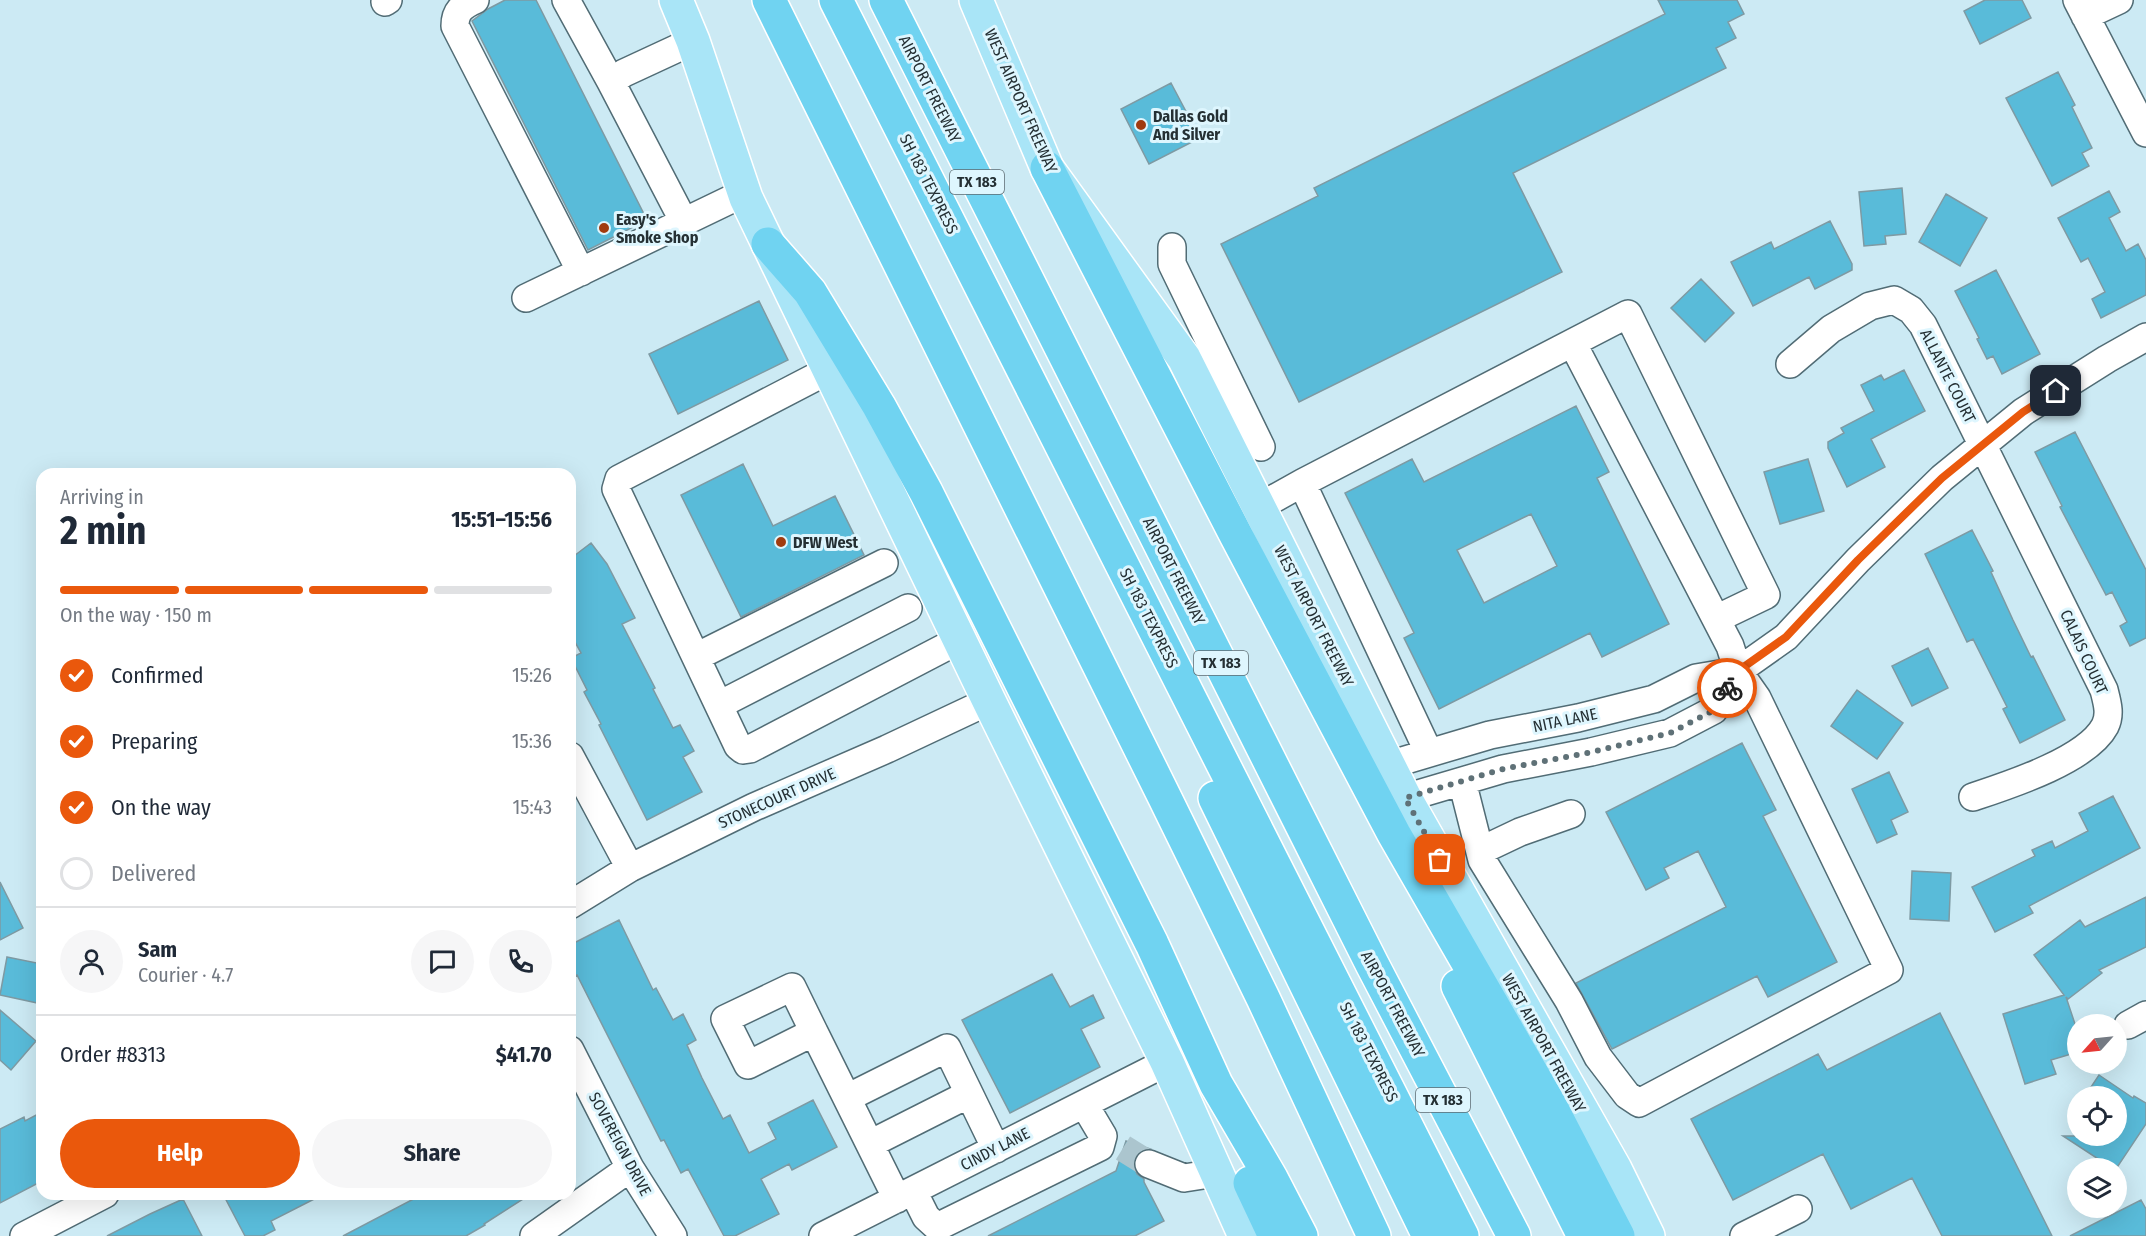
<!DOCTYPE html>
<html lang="en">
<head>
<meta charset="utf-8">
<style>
  body { margin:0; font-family:"Fira Sans Condensed",sans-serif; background:#f6f6f7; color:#1f2937; height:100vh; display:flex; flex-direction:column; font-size:22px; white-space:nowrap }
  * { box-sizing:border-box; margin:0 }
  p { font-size:20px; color:#747a83 }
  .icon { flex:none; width:33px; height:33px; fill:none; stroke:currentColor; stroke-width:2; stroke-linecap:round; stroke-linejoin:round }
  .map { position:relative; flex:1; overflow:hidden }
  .drawer { position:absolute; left:36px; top:468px; width:540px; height:732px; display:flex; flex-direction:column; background:#fff; border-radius:18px; box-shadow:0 6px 24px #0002 }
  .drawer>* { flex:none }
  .needle { width:39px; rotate:243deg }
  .controls { position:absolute; left:2067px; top:1014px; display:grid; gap:12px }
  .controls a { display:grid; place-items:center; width:60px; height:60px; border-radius:50%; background:#fff; box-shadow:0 6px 24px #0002; font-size:30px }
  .pin { position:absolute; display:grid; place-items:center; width:51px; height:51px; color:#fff; margin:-26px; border-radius:12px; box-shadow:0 3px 9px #0006 }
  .courier { position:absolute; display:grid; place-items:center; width:60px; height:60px; margin:-30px; border:4px solid #ea580c; border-radius:50%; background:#fff; color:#222; box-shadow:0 2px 8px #0007 }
  .head em { font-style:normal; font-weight:700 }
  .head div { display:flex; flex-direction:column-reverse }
  .head { display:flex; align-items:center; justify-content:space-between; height:102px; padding:0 24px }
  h1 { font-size:39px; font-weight:700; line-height:45px }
  .bar { display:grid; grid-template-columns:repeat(4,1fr); gap:9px 6px; align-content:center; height:72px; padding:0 24px }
  .bar i { height:8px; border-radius:4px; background:#e0e1e3 }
  .bar .current { background:#ea580c }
  .bar p { grid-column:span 4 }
  .line { display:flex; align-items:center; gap:15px; padding:0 24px; border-top:2px solid #e0e1e3 }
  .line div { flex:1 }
  .round { display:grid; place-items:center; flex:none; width:63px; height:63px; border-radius:32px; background:#f6f6f7 }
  ol { padding:0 24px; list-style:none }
  li { display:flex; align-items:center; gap:18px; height:66px }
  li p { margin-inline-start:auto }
  li .icon { padding:6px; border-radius:50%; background:#ea580c; color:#fff; stroke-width:4 }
  li:last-child { color:#747a83 }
  li i { width:33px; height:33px; border:3px solid #e0e1e3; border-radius:50% }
  .primary-button { display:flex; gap:12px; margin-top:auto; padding:12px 24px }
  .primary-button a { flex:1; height:69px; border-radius:36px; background:#ea580c; color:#fff; font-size:24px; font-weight:700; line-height:69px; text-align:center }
  .primary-button a+a { background:#f6f6f7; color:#1f2937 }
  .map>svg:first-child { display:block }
</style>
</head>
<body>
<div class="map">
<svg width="2146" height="1236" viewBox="0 0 2146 1236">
  <rect width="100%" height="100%" fill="#cceaf4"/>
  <path fill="#59bbd9" stroke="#7e9aa3" stroke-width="1.5" fill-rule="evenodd" d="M505,0H536L647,220L588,250L472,21L488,9Z
    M1658,0H1737L1744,14L1728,22L1736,38L1716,48L1726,68L1513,173L1562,272L1299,402L1221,244L1318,196L1314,188L1665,14Z
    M1985,0H2022L2031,18L1980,44L1964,11Z
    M2058,72L2075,105L2072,107L2092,148L2082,153L2089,166L2052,186L2006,98Z
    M1171,83L1200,138L1149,164L1121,109Z
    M1902,188L1906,234L1885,236L1886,244L1864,246L1859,192Z
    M2109,191L2120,212L2109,218L2126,251L2138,244L2146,260V295L2101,318L2092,299L2105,292L2088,258L2081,262L2058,218Z
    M1946,194L1987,218L1960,266L1919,242Z
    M1830,221L1852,264V270L1815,289L1809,277L1753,306L1731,262L1771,242L1774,249Z
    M1996,270L2040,354L2002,374L1993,356L1987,359L1977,339L1979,338L1955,291Z
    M1701,279L1734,313L1705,342L1671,308Z
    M759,301L788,360L678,414L649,354Z
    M1904,370L1925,411L1871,439L1885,467L1847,487L1828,448V442L1844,433L1841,428L1874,411L1861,385L1881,375L1884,380Z
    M1576,406L1609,472L1597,478L1669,624L1602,657L1590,633L1439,709L1404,638L1414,633L1345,493L1412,459L1424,482ZM1531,514L1557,566L1484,603L1457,550Z
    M2075,432L2146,570V638L2130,646L2120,626L2127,622L2112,592L2106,595L2060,507L2062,506L2035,452Z
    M1808,459L1824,511L1780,524L1764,472Z
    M743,464L773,526L835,496L864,555L741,617L681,495Z
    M1972,530L1993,571L1991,572L2013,620L2031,657L2033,656L2065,720L2020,743L2003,709L2007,707L1973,639L1967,642L1925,554Z
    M591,543L607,564L635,618L622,624L655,688L653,689L673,728L680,725L694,751L683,757L702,792L647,820L599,725L601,724L584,692L587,690L571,658L581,653L570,633V559Z
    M1928,648L1948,688L1912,706L1892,666Z
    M1857,690L1903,723L1877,759L1831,726Z
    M1742,743L1776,810L1763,816L1837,962L1768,997L1757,976L1612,1049L1576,983L1726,907L1698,851L1664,868L1669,878L1646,890L1606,812Z
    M1889,772L1908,812L1891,820L1897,834L1877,843L1852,789Z
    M2113,796L2140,848L2029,906L2033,913L1995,932L1972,887L2035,856L2032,850L2052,841L2055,848L2088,831L2079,813Z
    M1912,871L1951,873L1949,921L1910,919Z
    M0,882L23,928L0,940Z
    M2146,897V947L2099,970L2102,973L2068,999L2066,997L2078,1033V1052L2051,1060L2056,1074L2025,1084L2003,1014L2064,995L2034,955L2080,920L2085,927Z
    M619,920L653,990L656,988L673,1020L683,1014L696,1040L687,1045L702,1078L723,1119L730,1115L749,1153L776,1139L768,1123L813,1100L837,1147L792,1170L789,1164L761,1179L779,1214L735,1236H724L688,1169L681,1173L664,1140L661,1141L577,975L575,976L570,966V945Z
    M7,957L42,964V1004L0,995Z
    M1052,974L1070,1007L1093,995L1104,1018L1081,1029L1100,1067L1010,1113L962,1020Z
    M0,1010L36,1041L11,1070L0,1060Z
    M1940,1013L2052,1236H1942L1912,1178L1851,1209L1823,1154L1733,1200L1691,1119L1818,1054L1827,1070Z
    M2099,1075L2133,1098L2134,1096L2146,1103V1124L2116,1169L2112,1168L2063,1136H2116V1096H2085Z
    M42,1112V1181L0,1203V1129L24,1117L25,1121Z
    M1126,1141L1150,1149L1139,1152L1134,1159V1167L1137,1174L1144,1179V1182L1164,1221L1135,1236H988L1116,1171Z
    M223,1194H324L271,1221L275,1230L263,1236H245Z
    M423,1194H531L484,1224L485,1225L466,1236H343Z
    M183,1199L202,1236H107L150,1214Z
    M2141,1200L2146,1209V1236H2070Z"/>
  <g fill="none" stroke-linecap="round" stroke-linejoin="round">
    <path stroke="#abc5ce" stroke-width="27" stroke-dasharray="27 14" stroke-linecap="butt" d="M1123,1148L1149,1164"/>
    <defs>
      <path id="minor" d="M475,0C462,6 455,11 455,26L581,272
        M566,0L611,82
        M2077,0L2146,133
        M385,2L388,0
        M2085,16L2119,0
        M684,222L611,82L624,73L693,41
        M1172,247V264L1261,447
        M526,298L744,193
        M1573,344L1716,619
        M1790,364L1831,329L1870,306L1894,300L1911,310L1923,325L2104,690C2107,702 2111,714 2105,726C2087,760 2009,785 1973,797
        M829,370L619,479L616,489L738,746L743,750L750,749L959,640
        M1259,507L1302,483
        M696,657L884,563
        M719,705L908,608
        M1429,753L1302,483L1628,314L1766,595L1716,619L1730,646L1738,671L1757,698L1889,970L1639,1103L1627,1095L1598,1057L1569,1001L1482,860L1462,781
        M570,756L630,868
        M1389,765L1490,735L1578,718L1654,699L1696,678L1738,671
        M1405,798L1503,769L1591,752L1670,733L1714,710L1738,671L1786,637L1858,560L1942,478L2023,412L2107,359L2146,337
        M1480,851L1520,832L1571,814
        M570,905L630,868L754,807L887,749L989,701
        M2128,1025L2146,1015
        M814,1032L792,987L725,1019L748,1065L814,1032L897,1199
        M570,1050L630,1168L673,1236
        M847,1098L947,1048L996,1149
        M870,1144L969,1094
        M1149,1164L1184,1178L1216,1173
        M913,1191L926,1217L937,1227L1100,1147L1103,1136L1084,1104
        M24,1236L105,1194
        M534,1236L630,1168
        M823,1236L1167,1062
        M1744,1236L1798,1209"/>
      <path id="major" d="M676,0L693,41L746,198L989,701L1167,1062L1245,1236
        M976,0L1047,168L1184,358L1405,798L1615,1169L1648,1236"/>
      <path id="highway" d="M769,0L1164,796L1263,998L1374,1236
        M836,0L1462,1236
        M886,0L1372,964L1514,1236
        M1047,168L1236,535L1394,834L1550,1105L1618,1236
        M768,244L810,292L879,406L926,492L1152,944L1216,1084L1271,1178L1301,1236
        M1215,798L1429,1236
        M1458,986L1584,1236
        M1250,1183L1275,1236"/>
    </defs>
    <use href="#minor" stroke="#516c75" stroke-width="30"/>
    <use href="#major" stroke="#fff" stroke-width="36"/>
    <use href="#highway" stroke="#fff" stroke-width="36"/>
    <use href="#minor" stroke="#fff" stroke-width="27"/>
    <use href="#major" stroke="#a9e5f7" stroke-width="33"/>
    <use href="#highway" stroke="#70d3f1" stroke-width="33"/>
  </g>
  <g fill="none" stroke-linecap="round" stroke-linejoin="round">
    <path stroke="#5f7177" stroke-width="6" stroke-dasharray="0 10.8" d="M1440,860L1405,798L1503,769L1592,752L1670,733L1714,710L1727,688"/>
    <path stroke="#ea580c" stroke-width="8" d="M1727,688L1738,671L1786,637L1858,560L1942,478L2023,412L2056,391"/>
  </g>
  <g fill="#a13b0f" stroke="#def6fe" stroke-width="2">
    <circle cx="1141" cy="125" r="6"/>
    <circle cx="604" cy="228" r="6"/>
    <circle cx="781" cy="542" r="6"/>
  </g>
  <g text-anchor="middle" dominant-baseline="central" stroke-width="6" stroke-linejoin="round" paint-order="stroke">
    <g fill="#def6fe" stroke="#5c6b71" stroke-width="1.5">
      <rect x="950" y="170" width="54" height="24" rx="4.5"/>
      <rect x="1194" y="651" width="54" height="24" rx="4.5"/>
      <rect x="1416" y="1088" width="54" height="24" rx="4.5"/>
    </g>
    <g font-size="15" font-weight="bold" fill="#253034">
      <text x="977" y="182">TX 183</text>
      <text x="1221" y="663">TX 183</text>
      <text x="1443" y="1100">TX 183</text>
    </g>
    <g font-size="16" fill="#253034" stroke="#def6fe">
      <text transform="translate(930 89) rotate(63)">AIRPORT FREEWAY</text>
      <text transform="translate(1021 101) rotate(66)">WEST AIRPORT FREEWAY</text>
      <text transform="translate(929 184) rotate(63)">SH 183 TEXPRESS</text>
      <text transform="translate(1948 376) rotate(63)">ALLANTE COURT</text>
      <text transform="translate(1174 571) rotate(63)">AIRPORT FREEWAY</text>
      <text transform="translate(1314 616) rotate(63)">WEST AIRPORT FREEWAY</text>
      <text transform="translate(1149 618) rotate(63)">SH 183 TEXPRESS</text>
      <text transform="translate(2084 652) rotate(65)">CALAIS COURT</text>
      <text transform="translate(1565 720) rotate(-12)">NITA LANE</text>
      <text transform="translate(777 798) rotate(-24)">STONECOURT DRIVE</text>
      <text transform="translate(1393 1004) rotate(62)">AIRPORT FREEWAY</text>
      <text transform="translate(1544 1043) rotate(61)">WEST AIRPORT FREEWAY</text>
      <text transform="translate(1369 1052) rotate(63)">SH 183 TEXPRESS</text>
      <text transform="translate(620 1144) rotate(62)">SOVEREIGN DRIVE</text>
      <text transform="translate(995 1149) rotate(-27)">CINDY LANE</text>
    </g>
    <g font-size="16" font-weight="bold" fill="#253034" stroke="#def6fe" text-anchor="start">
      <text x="1153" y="116">Dallas Gold<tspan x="1153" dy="18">And Silver</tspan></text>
      <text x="616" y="219">Easy's<tspan x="616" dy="18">Smoke Shop</tspan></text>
      <text x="793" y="542">DFW West</text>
    </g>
  </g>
</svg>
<div class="controls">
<a><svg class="needle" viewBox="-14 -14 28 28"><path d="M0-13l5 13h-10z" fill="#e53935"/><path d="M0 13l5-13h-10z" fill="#747a83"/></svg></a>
<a><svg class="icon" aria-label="locate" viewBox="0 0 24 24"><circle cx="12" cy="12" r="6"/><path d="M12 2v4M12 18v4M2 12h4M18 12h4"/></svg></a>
<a><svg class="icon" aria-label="layers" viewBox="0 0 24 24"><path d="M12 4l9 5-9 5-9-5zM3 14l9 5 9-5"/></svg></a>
</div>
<div class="pin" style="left:1440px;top:860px;background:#ea580c"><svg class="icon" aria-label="bag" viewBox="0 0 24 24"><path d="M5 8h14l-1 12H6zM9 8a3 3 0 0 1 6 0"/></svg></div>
<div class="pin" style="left:2056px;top:391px;background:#1f2937"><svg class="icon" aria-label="home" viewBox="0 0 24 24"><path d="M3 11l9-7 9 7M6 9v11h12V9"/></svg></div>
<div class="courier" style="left:1727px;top:688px"><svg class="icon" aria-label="bike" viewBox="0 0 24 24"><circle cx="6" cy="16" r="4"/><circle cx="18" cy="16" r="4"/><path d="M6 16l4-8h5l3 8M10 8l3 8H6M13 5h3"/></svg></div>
<section class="drawer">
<div class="head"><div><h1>2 min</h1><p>Arriving in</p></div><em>15:51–15:56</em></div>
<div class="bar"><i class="current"></i><i class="current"></i><i class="current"></i><i></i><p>On the way · 150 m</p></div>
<ol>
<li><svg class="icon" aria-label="check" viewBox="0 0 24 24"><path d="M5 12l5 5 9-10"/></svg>Confirmed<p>15:26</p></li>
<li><svg class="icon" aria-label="check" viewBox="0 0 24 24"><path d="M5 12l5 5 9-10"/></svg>Preparing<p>15:36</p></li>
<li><svg class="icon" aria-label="check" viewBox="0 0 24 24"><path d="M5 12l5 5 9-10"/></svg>On the way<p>15:43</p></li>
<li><i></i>Delivered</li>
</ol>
<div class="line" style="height:108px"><a class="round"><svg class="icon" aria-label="person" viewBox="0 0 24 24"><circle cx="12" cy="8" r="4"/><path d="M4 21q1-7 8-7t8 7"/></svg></a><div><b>Sam</b><p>Courier · 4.7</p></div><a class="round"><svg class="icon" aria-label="chat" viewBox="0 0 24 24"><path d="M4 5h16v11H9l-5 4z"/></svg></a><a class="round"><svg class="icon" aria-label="phone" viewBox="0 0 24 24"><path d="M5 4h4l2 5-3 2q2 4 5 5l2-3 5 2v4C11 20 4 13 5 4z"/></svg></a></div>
<div class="line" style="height:78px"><div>Order #8313</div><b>$41.70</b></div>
<div class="primary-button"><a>Help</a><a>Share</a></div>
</section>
</div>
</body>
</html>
